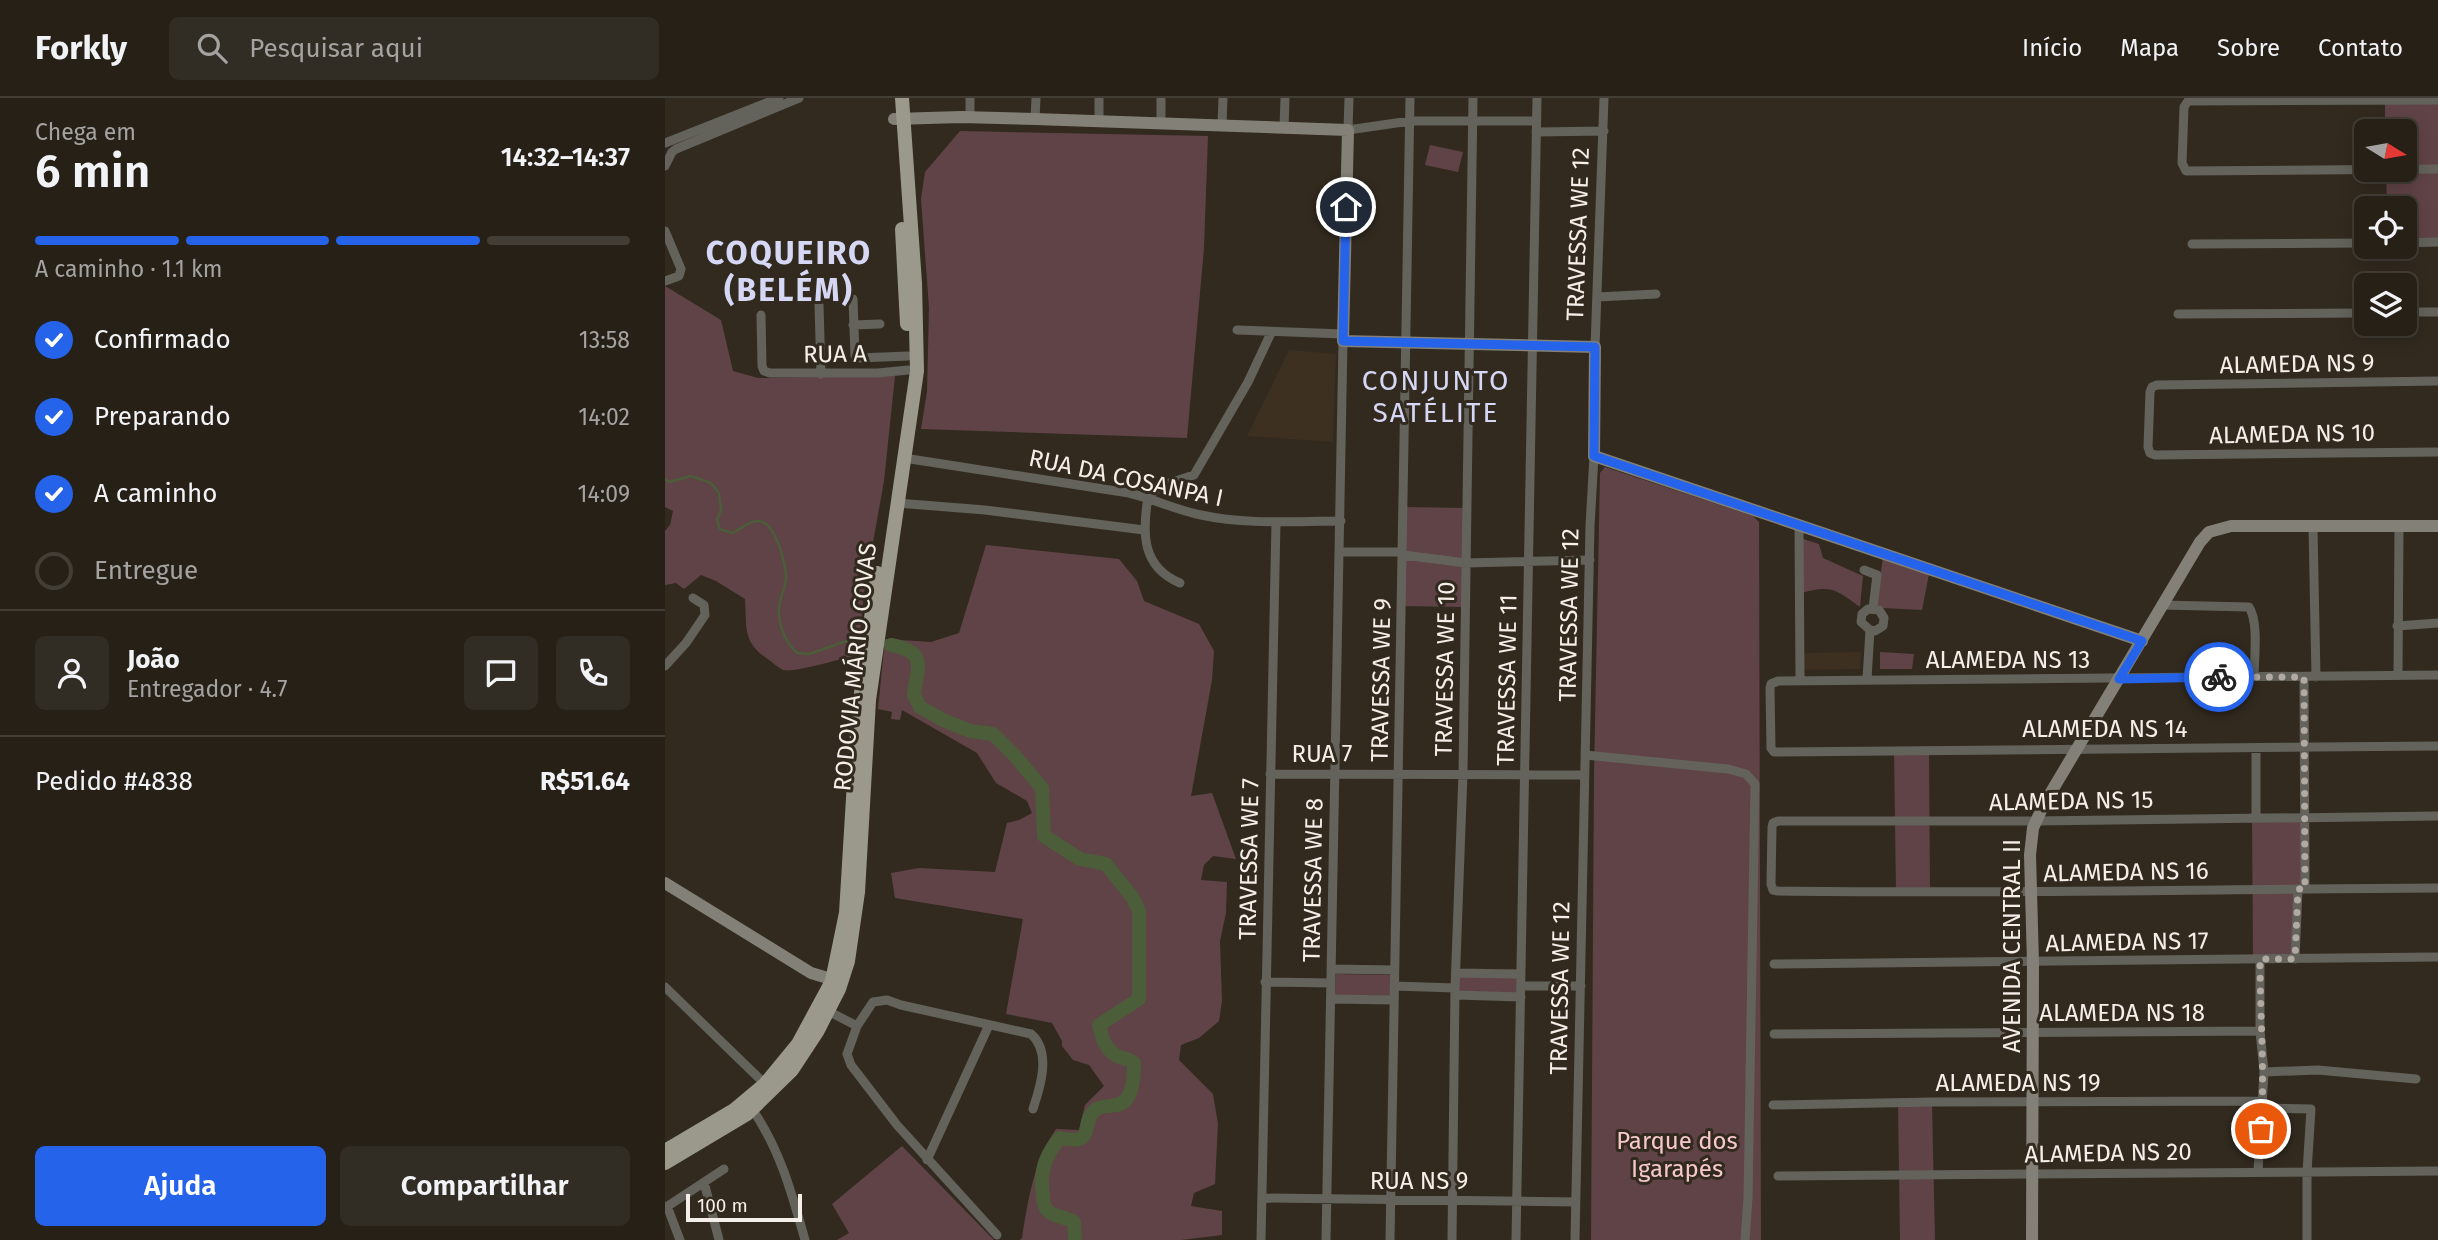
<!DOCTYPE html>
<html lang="pt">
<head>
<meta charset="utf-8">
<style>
  body { margin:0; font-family:"Fira Sans",sans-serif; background:#322d24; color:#f1f3f6; height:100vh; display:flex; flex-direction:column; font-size:26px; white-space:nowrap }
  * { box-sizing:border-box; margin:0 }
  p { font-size:23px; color:#a4a3a1 }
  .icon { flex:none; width:38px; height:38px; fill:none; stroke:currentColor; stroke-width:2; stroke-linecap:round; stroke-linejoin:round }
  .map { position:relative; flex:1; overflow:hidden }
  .sheet { display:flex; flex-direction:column; background:#262017; width:665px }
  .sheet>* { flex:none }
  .needle { width:46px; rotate:101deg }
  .tools { position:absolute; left:1689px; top:21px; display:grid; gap:14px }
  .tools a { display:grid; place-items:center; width:63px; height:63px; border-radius:10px; background:#262017; box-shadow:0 4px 18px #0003,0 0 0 2px #423e36; font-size:35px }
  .scale { position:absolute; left:21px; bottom:18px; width:116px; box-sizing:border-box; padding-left:7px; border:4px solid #f5efe9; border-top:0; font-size:19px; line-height:24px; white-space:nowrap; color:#f5efe9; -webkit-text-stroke:5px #322a1f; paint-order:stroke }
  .pin { position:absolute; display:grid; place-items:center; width:60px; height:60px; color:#fff; margin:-30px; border:4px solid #fff; border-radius:50%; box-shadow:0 2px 7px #0007 }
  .courier { position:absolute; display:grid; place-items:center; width:70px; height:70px; margin:-35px; border:5px solid #2563eb; border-radius:50%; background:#fff; color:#222; box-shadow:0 2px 9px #0007 }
  .head em { font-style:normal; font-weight:600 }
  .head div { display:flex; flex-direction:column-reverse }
  .head { display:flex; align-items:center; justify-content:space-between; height:119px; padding:0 35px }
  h1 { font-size:46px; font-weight:600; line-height:52px }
  .bar { display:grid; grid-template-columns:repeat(4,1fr); gap:10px 7px; align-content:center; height:84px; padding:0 35px }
  .bar i { height:9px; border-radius:5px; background:#423e36 }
  .bar .current { background:#2563eb }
  .bar p { grid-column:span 4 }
  .line { display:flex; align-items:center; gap:18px; padding:0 35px; border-top:2px solid #423e36 }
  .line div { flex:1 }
  .round { display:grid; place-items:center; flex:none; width:74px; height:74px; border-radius:10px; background:#322d24 }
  ol { padding:0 35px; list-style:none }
  li { display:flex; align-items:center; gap:21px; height:77px }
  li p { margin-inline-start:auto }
  li .icon { padding:7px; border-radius:50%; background:#2563eb; color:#fff; stroke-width:4 }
  li:last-child { color:#a4a3a1 }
  li i { width:38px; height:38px; border:4px solid #423e36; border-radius:50% }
  .button { display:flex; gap:14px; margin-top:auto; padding:14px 35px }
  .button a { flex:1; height:80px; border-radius:10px; background:#2563eb; color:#fff; font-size:28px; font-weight:600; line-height:80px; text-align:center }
  .button a+a { background:#322d24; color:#f1f3f6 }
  header { display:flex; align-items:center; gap:42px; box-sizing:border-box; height:98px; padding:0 35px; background:#262017; border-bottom:2px solid #423e36 }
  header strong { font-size:33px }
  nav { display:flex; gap:38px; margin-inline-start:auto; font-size:24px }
  .search { width:490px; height:63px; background:#322d24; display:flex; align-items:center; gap:18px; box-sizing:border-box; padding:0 24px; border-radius:10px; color:#a4a3a1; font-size:26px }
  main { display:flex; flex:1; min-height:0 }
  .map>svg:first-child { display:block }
</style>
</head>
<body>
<header>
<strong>Forkly</strong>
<div class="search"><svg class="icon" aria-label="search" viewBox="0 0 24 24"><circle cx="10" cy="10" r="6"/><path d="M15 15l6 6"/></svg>Pesquisar aqui</div>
<nav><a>Início</a><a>Mapa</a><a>Sobre</a><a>Contato</a></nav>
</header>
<main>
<section class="sheet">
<div class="head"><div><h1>6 min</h1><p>Chega em</p></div><em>14:32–14:37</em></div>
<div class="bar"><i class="current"></i><i class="current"></i><i class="current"></i><i></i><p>A caminho · 1.1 km</p></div>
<ol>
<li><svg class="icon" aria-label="check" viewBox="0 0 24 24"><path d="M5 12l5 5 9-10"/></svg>Confirmado<p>13:58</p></li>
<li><svg class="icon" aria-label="check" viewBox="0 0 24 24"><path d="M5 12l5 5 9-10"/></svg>Preparando<p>14:02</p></li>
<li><svg class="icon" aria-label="check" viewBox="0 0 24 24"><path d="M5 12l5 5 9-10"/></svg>A caminho<p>14:09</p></li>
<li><i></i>Entregue</li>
</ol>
<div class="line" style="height:126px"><a class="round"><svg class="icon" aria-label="person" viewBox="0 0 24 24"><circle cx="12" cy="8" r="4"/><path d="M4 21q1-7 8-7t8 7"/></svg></a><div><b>João</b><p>Entregador · 4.7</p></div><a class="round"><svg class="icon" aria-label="chat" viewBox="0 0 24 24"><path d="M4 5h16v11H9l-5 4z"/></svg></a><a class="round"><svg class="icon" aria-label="phone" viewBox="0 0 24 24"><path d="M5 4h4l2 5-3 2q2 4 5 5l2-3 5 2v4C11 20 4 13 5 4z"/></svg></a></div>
<div class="line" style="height:91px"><div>Pedido #4838</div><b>R$51.64</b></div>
<div class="button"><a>Ajuda</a><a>Compartilhar</a></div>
</section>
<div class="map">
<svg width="1773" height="1142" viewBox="0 0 1773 1142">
  <rect width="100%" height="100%" fill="#322a1f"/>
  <path fill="#3d3020" d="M624,252L671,256L668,344L582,338Z
    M1196,554L1195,571L1137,572L1136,555Z"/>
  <path fill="#604346" d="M1773,1V143L1740,144V110H1722L1721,72H1740V33H1720V2Z
    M295,33L543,38L539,150L522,340L256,331L262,294L264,210L256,101L260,74Z
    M765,47L798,54L793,74L760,67Z
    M0,188L56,222L68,273L93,280L230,278L219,383L199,495L193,557C177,560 131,575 118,572C114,570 108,565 104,562C77,544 82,531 80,501L51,483L36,477L19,491L11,485L0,487V433L5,427L8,413L0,409Z
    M940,369L1088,418L1094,424L1096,1142H926L929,676L935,375Z
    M737,409L800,410L798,509L735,508Z
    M1138,441L1154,446L1158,460L1198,478L1195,509C1170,491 1167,487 1136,495Z
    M321,447L454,461L472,483L479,503L534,526L549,553L547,582L526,698L547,695L571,761L548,758L539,767L536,782L562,784L561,815L555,843L557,903L554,923L534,940L516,947L514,962L548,996L553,1026L550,1086L529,1095L526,1108L557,1113V1137L516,1142H355L357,1140C363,1102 369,1063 391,1031L414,1032L420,1007L439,988L424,967L408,962L397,948V943L387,925L341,916L358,821L230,800L226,775L254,770L330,774L342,725L354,722L367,715L362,703L331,685L312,655L237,612L235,622L226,621L227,614L213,611L220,541L266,544L294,535Z
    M1218,460L1264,476L1257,512L1218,510L1211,506Z
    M1215,554L1249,556L1247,571H1215Z
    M1229,652H1264L1265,793H1231Z
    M1640,719L1639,790H1630L1629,860L1588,861L1587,720Z
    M671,876L726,877L725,898L670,897Z
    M794,877L852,879L851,896L793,894Z
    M1233,1006H1267L1270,1142H1235Z
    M237,1048L329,1142H172L184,1135L167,1106Z"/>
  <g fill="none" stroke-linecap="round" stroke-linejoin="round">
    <path stroke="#4b5d39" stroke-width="2.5" d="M0,381L4,384L26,378L46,385L54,395L56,412L52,422L55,431L67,435C75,432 82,424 91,423C110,420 121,466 121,480C120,494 112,503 114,517C115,531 122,546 132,555L144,556L187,541"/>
    <path stroke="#4b5d39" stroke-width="14" d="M226,547C265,554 251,572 249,597L255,609L278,622L305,633L328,636L350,658L377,690L379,738L415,761L441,766L468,800L474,813V901L434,927C437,940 440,951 452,958C459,961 463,960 469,965C469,979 468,1005 451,1007C444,1009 436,1007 430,1012C414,1026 433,1048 395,1040C380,1057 374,1075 378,1097C378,1102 379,1109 383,1113C389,1119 401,1119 409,1124L410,1142"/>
    <path stroke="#63635c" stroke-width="9" d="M434,0V23
      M684,0L683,32L745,23H871
      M1773,2L1523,3L1519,9L1517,65L1521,73L1773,71
      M305,19V0
      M370,21L371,0
      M496,25V0
      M557,27L558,0
      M619,30L620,0
      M871,34L939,33
      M0,45L114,0
      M0,68L7,54L11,51L134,0
      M0,133L16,171L14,178L0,183
      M1740,145L1773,144
      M1527,146L1701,145
      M932,199L991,196
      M188,201L190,258L193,260L243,258
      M154,207L156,276
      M1740,214H1773
      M1513,216L1701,215
      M96,217L97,268L99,273L105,275H213L243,272
      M188,227L215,226
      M572,232L678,236
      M930,249L939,0
      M1773,283L1492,287L1487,289L1485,294L1483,349L1485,355L1490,357L1773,354
      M239,360L464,395C489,401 511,412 536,417C582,427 629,423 676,423
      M483,399L495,388L529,377L583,284L606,235
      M483,399C477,436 477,469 515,485
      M232,405L320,412L479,432
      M1134,426L1135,582
      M1648,430L1651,579
      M675,454H737
      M738,457L801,465L925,462
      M1199,472L1212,477L1208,510
      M1496,507L1584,509C1594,524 1589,561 1589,579
      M1732,528L1773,525
      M0,568L21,545L40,517L39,507L28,500
      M1733,577L1734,429
      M1773,577L1113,583L1106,586L1105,590L1106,650L1109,654L1773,648
      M1639,579L1640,791
      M1202,581L1205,532L1210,533L1218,528L1219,520L1214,512L1203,511L1197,516L1196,524L1205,532
      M920,657L1063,671L1081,676L1090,686L1083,1100L1080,1142
      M605,676L919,677
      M1773,718L1370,723H1113L1108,725L1107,729L1106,786L1108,792L1113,793C1333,796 1553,791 1773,790
      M1591,719V650
      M1630,861L1633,791
      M1109,866L1773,859
      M666,871L729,872
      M791,875L856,876
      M600,884L666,885
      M729,888L790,890
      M856,888H916
      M0,889L100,986
      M791,897L856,899
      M666,901L729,902
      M163,913L192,928L208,904L222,902L236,907L366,936C387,954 375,990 368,1011
      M192,928L182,956L186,967L232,1027L332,1137
      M1109,936L1595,933
      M1599,974L1653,972L1751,981
      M1108,1007L1267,1004L1598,1003
      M1597,1010L1646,1011L1642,1074V1142
      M87,1011C115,1051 127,1096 140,1142
      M262,1062L324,927
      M1593,1073L1599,974L1595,933V861
      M1113,1078L1773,1073
      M39,1084L54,1142
      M597,1100L910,1104
      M2,1108L15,1142
      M0,1110L59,1071
      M596,1142L611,424
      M661,1142L678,243
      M725,1142L745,0
      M787,1142L790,890L798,675L808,0
      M851,1142L872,0
      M910,1142L925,428L929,358"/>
    <path stroke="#838177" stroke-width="12" d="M229,21L296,19L370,21L683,32L678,243L930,249L929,358L1477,543
      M0,785L146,875L176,884
      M1367,1142L1368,865L1365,757L1368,730L1379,706L1535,444L1544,434L1566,428H1773"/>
    <path stroke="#9b998c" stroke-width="14" d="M237,131L242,226
      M0,1053L69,1012L100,986L133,946L167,883L181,815L193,618L212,475
      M0,1065L82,1016L127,972L152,934L174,891L183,863L193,794L204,602L252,273L250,185L237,0"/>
  </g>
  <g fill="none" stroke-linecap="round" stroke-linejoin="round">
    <path stroke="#b1aaa2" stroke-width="7" stroke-dasharray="0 12.6" d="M1554,579H1639L1640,791H1633L1630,861H1595C1595,918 1600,974 1596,1031"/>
    <path stroke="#2563eb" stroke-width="9" d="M681,109L678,243L930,249L929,358L1477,543L1454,581L1554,579"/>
  </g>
  <g text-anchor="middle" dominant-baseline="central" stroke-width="6" stroke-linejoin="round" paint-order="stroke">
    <g font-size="24" fill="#f5efe9" stroke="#322a1f">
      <text transform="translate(913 136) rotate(-88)">TRAVESSA WE 12</text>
      <text transform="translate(170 256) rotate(-1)">RUA A</text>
      <text transform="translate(1632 266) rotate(-1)">ALAMEDA NS 9</text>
      <text transform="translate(1627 336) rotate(-1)">ALAMEDA NS 10</text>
      <text transform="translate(461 380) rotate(12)">RUA DA COSANPA I</text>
      <text transform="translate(904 517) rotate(-89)">TRAVESSA WE 12</text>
      <text x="1343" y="562">ALAMEDA NS 13</text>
      <text transform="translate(190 569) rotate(-84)">RODOVIA MÁRIO COVAS</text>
      <text transform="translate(780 571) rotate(-89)">TRAVESSA WE 10</text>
      <text transform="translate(716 582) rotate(-89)">TRAVESSA WE 9</text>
      <text transform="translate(842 582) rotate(-89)">TRAVESSA WE 11</text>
      <text x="1440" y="631">ALAMEDA NS 14</text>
      <text x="657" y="656">RUA 7</text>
      <text transform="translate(1406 703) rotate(-1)">ALAMEDA NS 15</text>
      <text transform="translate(584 761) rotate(-89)">TRAVESSA WE 7</text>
      <text transform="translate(1461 774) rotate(-1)">ALAMEDA NS 16</text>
      <text transform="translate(648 782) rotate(-89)">TRAVESSA WE 8</text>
      <text transform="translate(1462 844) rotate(-1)">ALAMEDA NS 17</text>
      <text transform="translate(1347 848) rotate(-90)">AVENIDA CENTRAL II</text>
      <text transform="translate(895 890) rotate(-89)">TRAVESSA WE 12</text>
      <text x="1457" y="915">ALAMEDA NS 18</text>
      <text x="1353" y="985">ALAMEDA NS 19</text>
      <text transform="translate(1443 1055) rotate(-1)">ALAMEDA NS 20</text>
      <text x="754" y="1083">RUA NS 9</text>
    </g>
    <g font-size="24" fill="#f6c7cb" stroke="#322a1f">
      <text x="1012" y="1043">Parque dos<tspan x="1012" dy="28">Igarapés</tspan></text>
    </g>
    <g font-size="28" letter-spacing="2" fill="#d5d7f4" stroke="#322a1f">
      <text x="771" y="282">CONJUNTO<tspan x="771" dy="32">SATÉLITE</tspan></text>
    </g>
    <g font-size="32" font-weight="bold" letter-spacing="2" fill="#d5d7f4" stroke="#322a1f">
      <text x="124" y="155">COQUEIRO<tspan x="124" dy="37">(BELÉM)</tspan></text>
    </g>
  </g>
</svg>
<div class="tools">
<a><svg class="needle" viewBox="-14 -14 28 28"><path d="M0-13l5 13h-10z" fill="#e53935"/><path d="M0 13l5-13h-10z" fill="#a4a3a1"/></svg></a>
<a><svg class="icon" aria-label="locate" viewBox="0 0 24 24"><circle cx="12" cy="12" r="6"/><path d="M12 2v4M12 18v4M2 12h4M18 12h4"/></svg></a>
<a><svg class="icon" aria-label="layers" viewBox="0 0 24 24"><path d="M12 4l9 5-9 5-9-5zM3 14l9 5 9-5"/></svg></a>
</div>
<div class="scale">100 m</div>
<div class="pin" style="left:1596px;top:1031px;background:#ea580c"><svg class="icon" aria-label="bag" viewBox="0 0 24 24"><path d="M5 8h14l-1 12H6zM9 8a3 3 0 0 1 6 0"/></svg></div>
<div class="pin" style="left:681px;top:109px;background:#1f2937"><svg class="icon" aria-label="home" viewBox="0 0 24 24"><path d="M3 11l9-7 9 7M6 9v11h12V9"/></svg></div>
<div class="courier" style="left:1554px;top:579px"><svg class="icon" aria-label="bike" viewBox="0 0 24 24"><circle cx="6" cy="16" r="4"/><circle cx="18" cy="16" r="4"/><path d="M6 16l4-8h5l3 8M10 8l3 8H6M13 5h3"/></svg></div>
</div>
</main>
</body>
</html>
